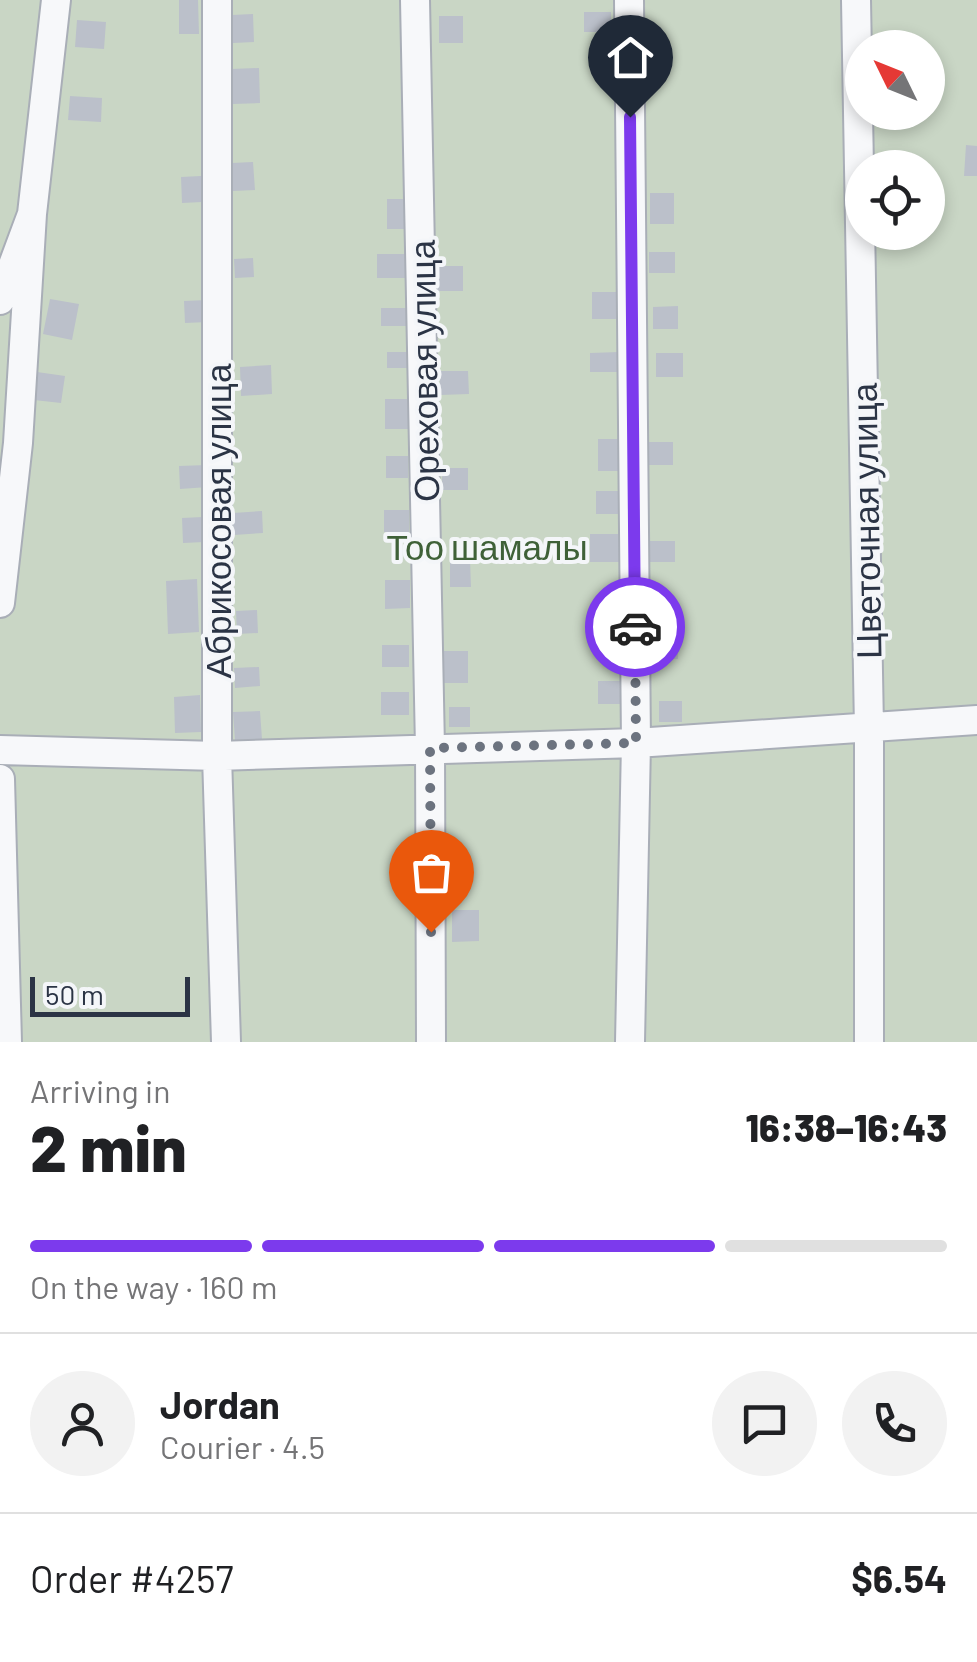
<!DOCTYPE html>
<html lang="en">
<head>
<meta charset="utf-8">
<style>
  body { margin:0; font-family:Barlow,sans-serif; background:#f2f2f2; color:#202124; height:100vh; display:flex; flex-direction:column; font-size:38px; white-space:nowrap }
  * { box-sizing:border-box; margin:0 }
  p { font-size:32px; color:#757577 }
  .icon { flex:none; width:55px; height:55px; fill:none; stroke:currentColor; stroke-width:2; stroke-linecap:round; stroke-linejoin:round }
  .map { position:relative; height:1042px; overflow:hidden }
  .sheet { display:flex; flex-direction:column; background:#fff; flex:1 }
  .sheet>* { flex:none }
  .needle { width:65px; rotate:313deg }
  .controls { position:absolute; left:845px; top:30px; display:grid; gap:20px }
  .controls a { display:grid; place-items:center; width:100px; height:100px; border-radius:50%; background:#fff; box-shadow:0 5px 15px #0003; font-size:50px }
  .scale { position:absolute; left:30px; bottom:25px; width:160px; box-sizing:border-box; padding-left:10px; border:5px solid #2b3445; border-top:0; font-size:28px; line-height:35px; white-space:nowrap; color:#2b3445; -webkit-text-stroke:8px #f4f6f9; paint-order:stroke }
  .pin { position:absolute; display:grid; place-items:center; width:85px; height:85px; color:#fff; margin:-102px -42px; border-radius:50% 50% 50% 0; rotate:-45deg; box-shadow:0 0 10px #0007 }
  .pin .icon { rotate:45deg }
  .courier { position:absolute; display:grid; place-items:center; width:100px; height:100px; margin:-50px; border:8px solid #7c3aed; border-radius:50%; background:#fff; color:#222; box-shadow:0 2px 12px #0007 }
  .summary em { font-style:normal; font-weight:800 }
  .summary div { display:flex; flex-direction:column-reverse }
  .summary { display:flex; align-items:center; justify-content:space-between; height:170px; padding:0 30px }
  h1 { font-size:65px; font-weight:800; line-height:75px }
  .bar { display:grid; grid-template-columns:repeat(4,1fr); gap:15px 10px; align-content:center; height:120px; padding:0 30px }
  .bar i { height:12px; border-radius:8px; background:#e0e0e0 }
  .bar .on { background:#7c3aed }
  .bar p { grid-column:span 4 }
  .line { display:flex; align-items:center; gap:25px; padding:0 30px; border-top:2px solid #e0e0e0 }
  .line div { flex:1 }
  .round { display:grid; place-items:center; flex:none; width:105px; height:105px; border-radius:52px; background:#f2f2f2 }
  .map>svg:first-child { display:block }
</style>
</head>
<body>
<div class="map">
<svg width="977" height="1042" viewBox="0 0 977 1042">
  <rect width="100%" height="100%" fill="#e4e7ec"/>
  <path fill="#c9d6c5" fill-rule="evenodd" d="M0,0H977V1042H0ZM862,48H928V112H862ZM862,168H928V232H862Z"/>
  <path fill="#bbc0ca" d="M179,0H198L199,34H179Z
    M584,12H611V32H584Z
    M253,14L254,42L233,43L232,15Z
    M439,16H463V43H439Z
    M77,20L106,22L104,49L75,47Z
    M259,68L260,103L233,104L231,69Z
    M70,96L102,98L101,122L68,120Z
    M966,145L977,146V176H964Z
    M253,162L255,190L233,191L232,163Z
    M201,176L202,202L182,203L181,177Z
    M650,193H674V224H650Z
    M387,199H409L408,229H387Z
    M649,252H675V273H649Z
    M377,254H406V278H377Z
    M253,258L254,277L235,278L234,259Z
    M434,266H463V291H434Z
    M592,292H620V319H592Z
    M50,299L79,304L72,340L43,334Z
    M207,300L208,322L185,323L184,301Z
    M678,306V329H653V307Z
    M381,308H409V326H381Z
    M387,352H410V368H387Z
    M619,352V372H590V353Z
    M656,353H683V377H656Z
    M271,365L272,394L241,396L240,367Z
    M440,371H468L469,394L440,395Z
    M37,372L65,376L61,403L34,400Z
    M385,399H411V429H385Z
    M598,439H622V471H598Z
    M648,442H673V465H648Z
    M386,456H408V478H386Z
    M207,465L208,487L180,489L179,466Z
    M442,468H468V490H442Z
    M596,491H620V514H596Z
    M384,510H409V532H384Z
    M262,511L263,533L234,535L232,513Z
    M203,517L204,542L183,543L182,518Z
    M590,534H621L620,562H590Z
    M650,541H675V562H650Z
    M470,559L471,587H450V560Z
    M197,579L199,632L168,634L166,581Z
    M385,580H410V608L385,609Z
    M257,610L258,633L237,634L236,611Z
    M653,641H678V659H653Z
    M382,645H409V667H382Z
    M443,651H468V683H443Z
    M259,667L260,686L235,688L234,668Z
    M598,681H624V704H598Z
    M381,692H409V715H381Z
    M200,695L201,732L175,733L174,697Z
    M659,701H682V722H659Z
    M449,707H470V727H449Z
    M260,711L262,739L235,740L233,712Z
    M452,910H479V941L452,942Z"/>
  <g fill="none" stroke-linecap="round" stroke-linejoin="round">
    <defs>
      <path id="minor" d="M217,0V756L226,1042
        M415,0L430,748L431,1042
        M629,0L636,743L630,1042
        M856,0L869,728V1042
        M0,300L32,214L56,0
        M0,603L18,443L32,214
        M0,750L217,756L636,743L977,720
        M0,779L7,1042"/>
    </defs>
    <use href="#minor" stroke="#a9aeb7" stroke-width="32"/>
    <use href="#minor" stroke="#f7f8fa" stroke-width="28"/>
  </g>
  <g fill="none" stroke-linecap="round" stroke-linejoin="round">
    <path stroke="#6c737f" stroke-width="10" stroke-dasharray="0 18" d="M431,932L430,748L636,743L635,627"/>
    <path stroke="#7c3aed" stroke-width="12" d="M630,117L635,627"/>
  </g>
  <g text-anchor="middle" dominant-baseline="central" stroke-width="8" stroke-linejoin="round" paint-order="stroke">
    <g font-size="35" fill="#2b3445" stroke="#f4f6f9">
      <text transform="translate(423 371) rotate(-91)">Ореховая улица</text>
      <text transform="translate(217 521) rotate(-90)">Абрикосовая улица</text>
      <text transform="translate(865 521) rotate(-91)">Цветочная улица</text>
    </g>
    <g font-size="35" fill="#3f6138" stroke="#f4f6f9">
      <text x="487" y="546">Тоо шамалы</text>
    </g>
  </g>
</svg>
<div class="controls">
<a><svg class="needle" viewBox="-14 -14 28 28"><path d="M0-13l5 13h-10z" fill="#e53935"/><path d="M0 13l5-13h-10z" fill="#757577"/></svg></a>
<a><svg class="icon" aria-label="locate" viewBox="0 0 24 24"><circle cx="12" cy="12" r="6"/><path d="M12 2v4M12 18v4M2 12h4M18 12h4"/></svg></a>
</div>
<div class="scale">50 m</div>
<div class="pin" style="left:431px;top:932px;background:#ea580c"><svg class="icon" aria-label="bag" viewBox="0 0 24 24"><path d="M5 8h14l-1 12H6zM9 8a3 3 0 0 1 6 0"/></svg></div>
<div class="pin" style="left:630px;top:117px;background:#1f2937"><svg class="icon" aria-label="home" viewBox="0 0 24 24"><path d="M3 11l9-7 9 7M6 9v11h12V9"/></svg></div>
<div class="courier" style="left:635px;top:627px"><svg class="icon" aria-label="car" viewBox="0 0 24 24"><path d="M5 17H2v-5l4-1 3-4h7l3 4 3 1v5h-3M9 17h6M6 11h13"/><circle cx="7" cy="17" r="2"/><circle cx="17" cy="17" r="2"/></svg></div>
</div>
<section class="sheet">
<div class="summary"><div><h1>2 min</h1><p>Arriving in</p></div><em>16:38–16:43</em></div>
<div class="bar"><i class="on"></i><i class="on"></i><i class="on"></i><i></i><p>On the way · 160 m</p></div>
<div class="line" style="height:180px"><a class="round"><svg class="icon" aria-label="person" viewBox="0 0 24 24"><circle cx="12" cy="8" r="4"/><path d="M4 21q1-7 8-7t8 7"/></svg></a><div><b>Jordan</b><p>Courier · 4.5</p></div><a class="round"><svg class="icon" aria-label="chat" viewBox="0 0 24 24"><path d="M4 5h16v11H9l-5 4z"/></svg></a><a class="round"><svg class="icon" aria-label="phone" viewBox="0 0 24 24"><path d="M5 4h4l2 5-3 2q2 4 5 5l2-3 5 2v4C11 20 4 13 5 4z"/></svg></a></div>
<div class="line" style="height:130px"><div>Order #4257</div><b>$6.54</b></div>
</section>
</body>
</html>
